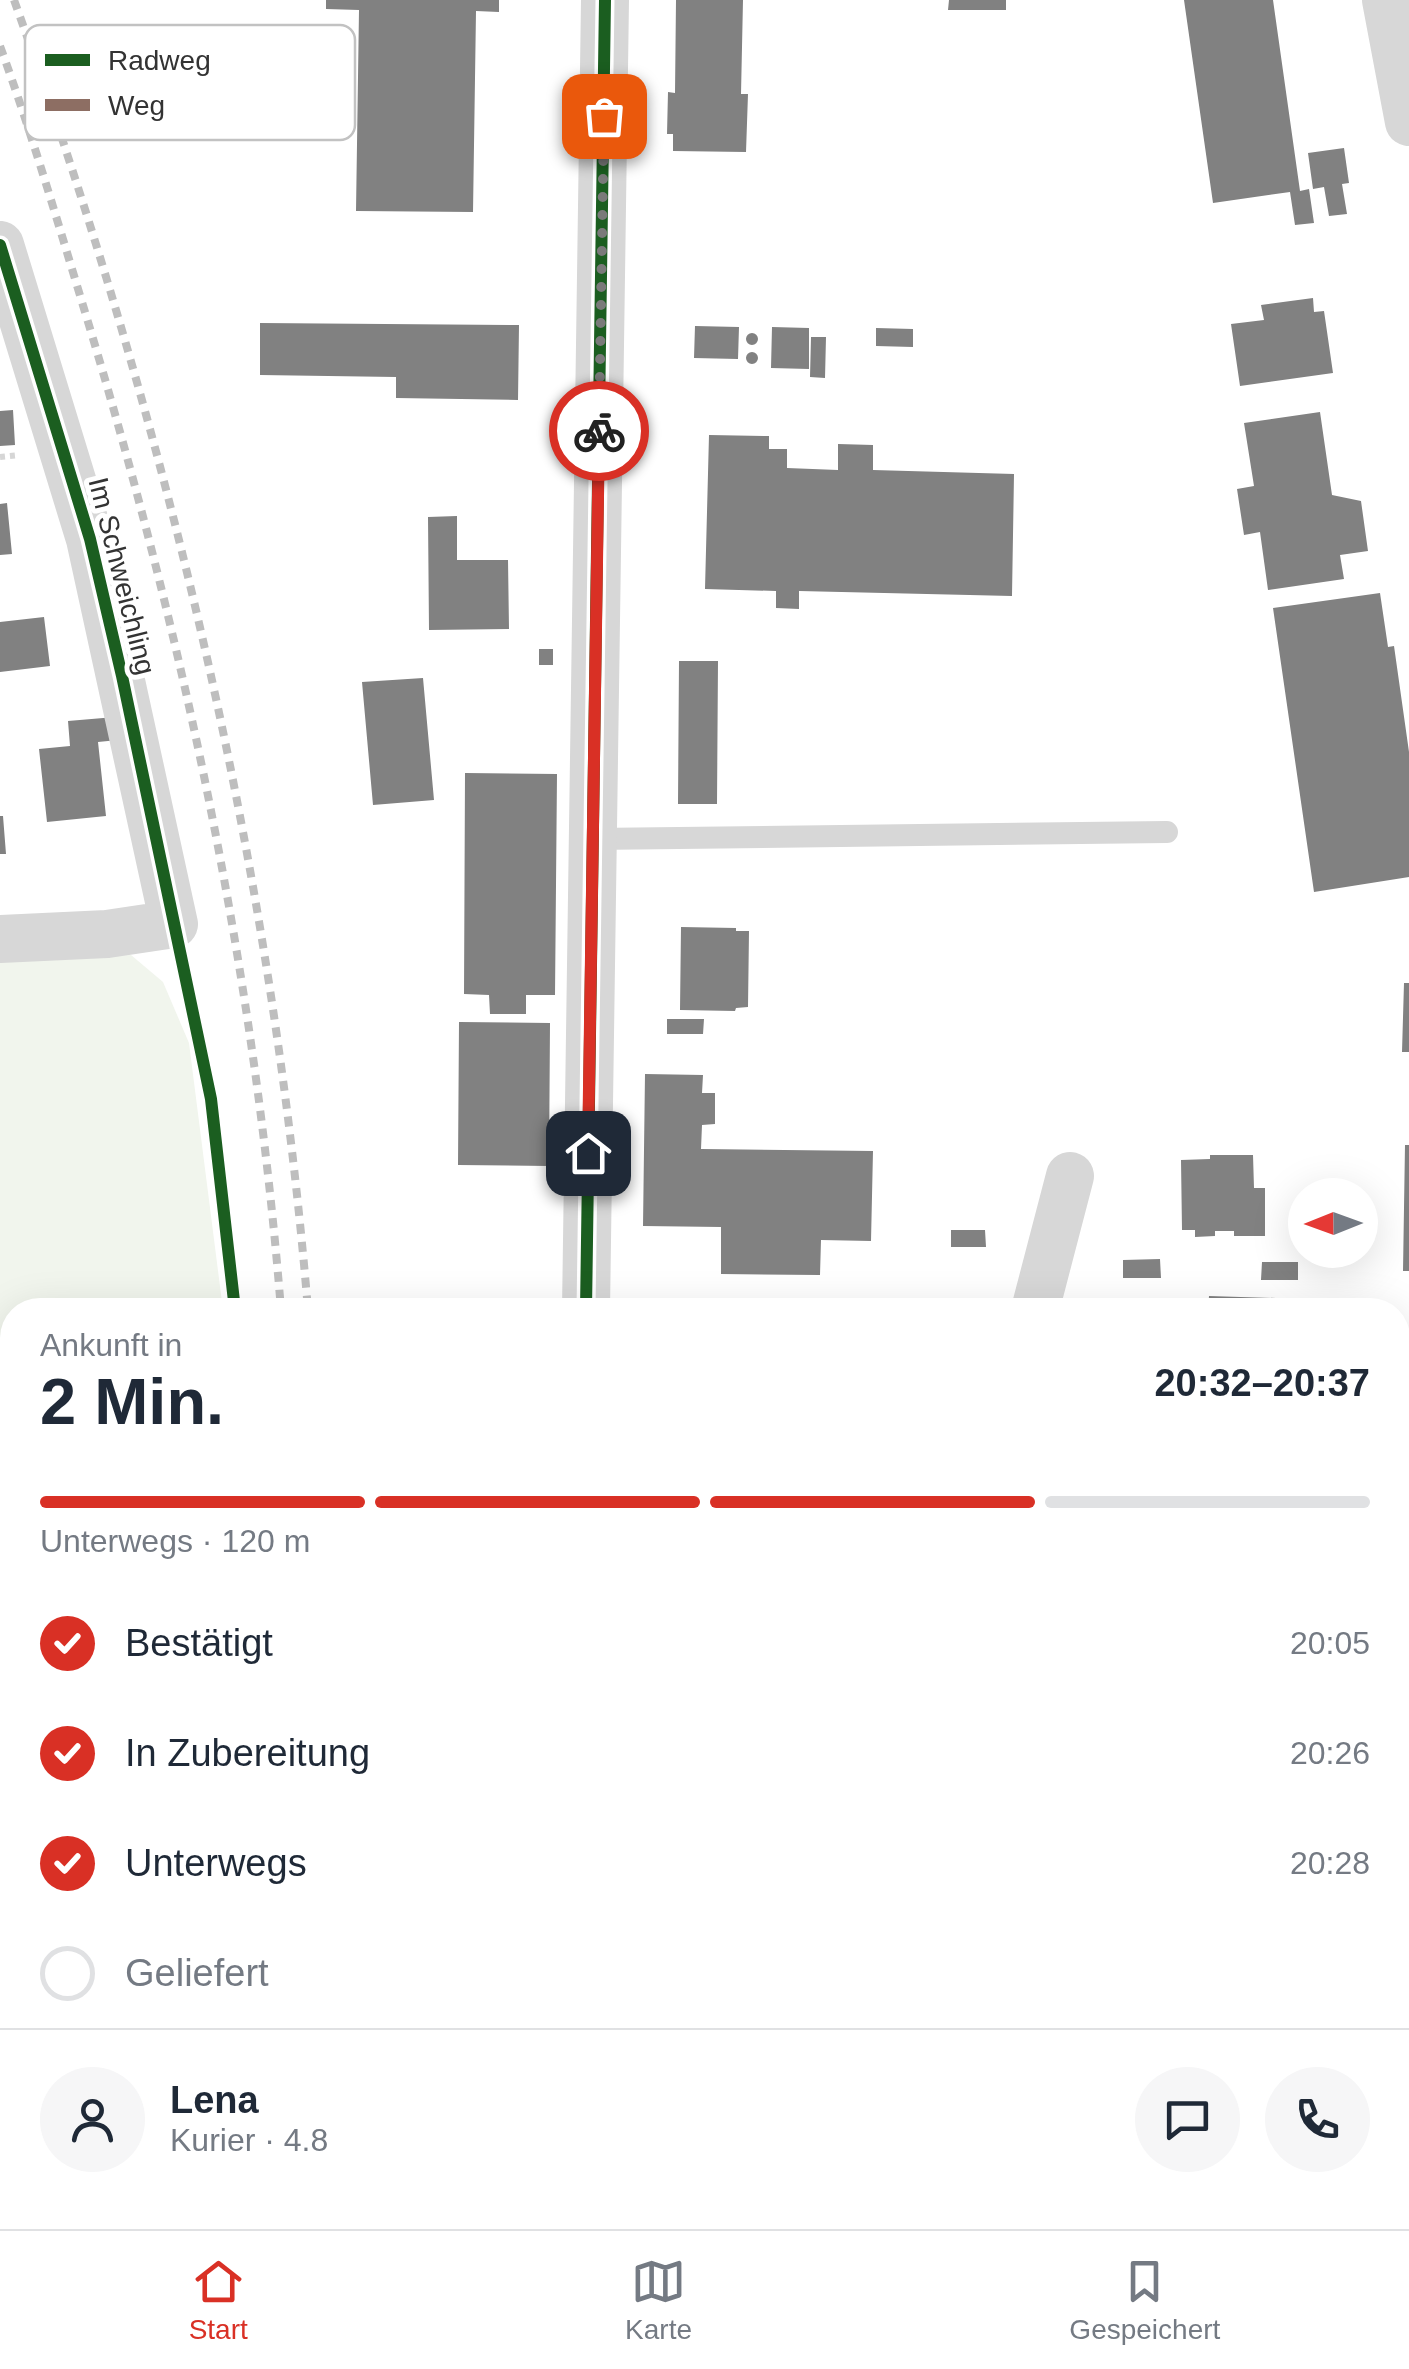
<!DOCTYPE html>
<html lang="de">
<head>
<meta charset="utf-8">
<style>
  body { margin:0; font-family:Helvetica,sans-serif; background:#f6f6f7; color:#1f2937; height:100vh; display:flex; flex-direction:column; font-size:38px; white-space:nowrap }
  * { box-sizing:border-box; margin:0 }
  p { font-size:32px; color:#747a83 }
  .icon { flex:none; width:55px; height:55px; fill:none; stroke:currentColor; stroke-width:2; stroke-linecap:round; stroke-linejoin:round }
  .map { position:relative; flex:1; overflow:hidden }
  .details { position:absolute; left:0px; top:1298px; width:1410px; height:932px; display:flex; flex-direction:column; background:#fff; border-radius:40px 40px 0 0; box-shadow:0 10px 40px #0002 }
  .details>* { flex:none }
  .needle { width:65px; rotate:269deg }
  .controls { position:absolute; left:1288px; top:1178px; display:grid; gap:20px }
  .controls a { display:grid; place-items:center; width:90px; height:90px; border-radius:50%; background:#fff; box-shadow:0 10px 40px #0002; font-size:50px }
  .pin { position:absolute; display:grid; place-items:center; width:85px; height:85px; color:#fff; margin:-42px; border-radius:20px; box-shadow:0 5px 15px #0006 }
  .courier { position:absolute; display:grid; place-items:center; width:100px; height:100px; margin:-50px; border:8px solid #d93025; border-radius:50%; background:#fff; color:#222; box-shadow:0 2px 12px #0007 }
  .headline em { font-style:normal; font-weight:700 }
  .headline div { display:flex; flex-direction:column-reverse }
  .headline { display:flex; align-items:center; justify-content:space-between; height:170px; padding:0 40px }
  h1 { font-size:65px; font-weight:700; line-height:75px }
  .bar { display:grid; grid-template-columns:repeat(4,1fr); gap:15px 10px; align-content:center; height:120px; padding:0 40px }
  .bar i { height:12px; border-radius:8px; background:#e0e1e3 }
  .bar .selected { background:#d93025 }
  .bar p { grid-column:span 4 }
  .line { display:flex; align-items:center; gap:25px; padding:0 40px; border-top:2px solid #e0e1e3 }
  .line div { flex:1 }
  .round { display:grid; place-items:center; flex:none; width:105px; height:105px; border-radius:52px; background:#f6f6f7 }
  ol { padding:0 40px; list-style:none }
  li { display:flex; align-items:center; gap:30px; height:110px }
  li p { margin-inline-start:auto }
  li .icon { padding:10px; border-radius:50%; background:#d93025; color:#fff; stroke-width:4 }
  li:last-child { color:#747a83 }
  li i { width:55px; height:55px; border:5px solid #e0e1e3; border-radius:50% }
  .tab-bar { display:flex; justify-content:space-around; align-items:center; height:140px; border-top:2px solid #e0e1e3; background:#fff; font-size:28px; color:#747a83 }
  .tab-bar a { display:grid; justify-items:center; gap:5px }
  .tab-bar .selected { color:#d93025 }
  .map>svg:first-child { display:block }
</style>
</head>
<body>
<div class="map">
<svg width="1409" height="2229" viewBox="0 0 1409 2229">
  <rect width="100%" height="100%" fill="#fff"/>
  <path fill="#f1f5ed" d="M131,955L163,982L189,1043L223,1310H12V1781L0,1778V960Z
    M123,2218H251L249,2229H123Z"/>
  <path fill="#818181" d="M326,0H499V12L476,11L473,212L356,211L359,10L326,9Z
    M676,0H743L741,94H748L746,152L673,151V134H667L668,92L675,93Z
    M949,0H1006V10H948Z
    M1184,0H1273L1300,191L1309,189L1314,223L1295,225L1290,192L1213,203Z
    M1344,148L1349,183L1342,184L1347,214L1329,216L1324,187L1313,189L1308,153Z
    M1313,298L1314,312L1324,311L1333,373L1240,386L1231,324L1264,320L1261,305Z
    M260,323L519,325L518,400L396,398V377L260,375Z
    M695,326L739,327L738,359L694,358Z
    M772,327L809,328V369L771,368Z
    M876,328L913,329V347L876,346Z
    M746 339a6 6 0 1 1 12 0a6 6 0 1 1-12 0Z
    M811,337H826L825,378L810,377Z
    M746 358a6 6 0 1 1 12 0a6 6 0 1 1-12 0Z
    M13,410L15,445L0,446V411Z
    M1320,412L1332,495L1361,501L1368,551L1340,555L1344,579L1268,590L1260,532L1244,535L1237,489L1254,486L1244,423Z
    M709,435L769,436V449H787V468L838,470V444L873,445V470L1014,474L1012,596L799,591V609L776,608V591L705,589Z
    M7,503L12,554L0,555V504Z
    M457,516V560H508L509,629L429,630L428,517Z
    M1380,593L1388,647L1394,646L1409,752V877L1314,892L1273,608Z
    M44,617L50,666L0,672V622Z
    M539,649H553V665H539Z
    M679,661H718L717,804H678Z
    M423,678L434,800L373,805L362,682Z
    M115,717L118,740L98,742L106,816L47,822L39,749L70,746L68,721Z
    M465,773L557,774L555,995H526V1014H490L489,995L464,994Z
    M0,816H3L6,854H0Z
    M681,927L736,928V931H749L748,1007L736,1008L735,1011L680,1010Z
    M1404,983H1409V1052H1402Z
    M667,1019H704L703,1034H667Z
    M459,1022L550,1023L549,1166L458,1165Z
    M645,1074L703,1075L702,1093H715V1124L702,1125L701,1149L873,1151L871,1241L821,1240L820,1275L721,1274V1227L643,1226Z
    M1405,1145H1409V1271H1403Z
    M1210,1155H1253L1254,1188H1265V1236H1234V1231H1215V1236L1195,1237V1230H1182L1181,1160L1210,1159Z
    M951,1230H985L986,1247H951Z
    M1160,1259L1161,1278H1123V1260Z
    M1262,1262H1298V1280H1261Z
    M1209,1296L1276,1298L1278,1310H1208Z
    M429,1298L525,1299V1310H429Z
    M1089,1305L1147,1307V1310H1088Z
    M0,1834L12,1836V1891L8,1916H12V1937L0,1935Z
    M0,1956L12,1958V1999L9,1998L2,2040Z
    M0,2077L12,2079V2138L0,2136Z
    M1405,2147L1409,2166L1398,2170V2150Z
    M1398,2176L1407,2203L1409,2202V2229H1362L1358,2218H1398Z
    M0,2202L11,2204L6,2229H0Z
    M415,2218H502V2229L415,2227Z
    M647,2218H735L737,2229H646Z
    M817,2218H882V2229H817Z
    M1052,2218H1120L1119,2229H1051Z
    M1201,2218H1253V2229H1201Z"/>
  <g fill="none" stroke-linecap="round" stroke-linejoin="round">
    <path stroke="#d6d6d6" stroke-width="6" stroke-dasharray="5 5" stroke-linecap="butt" d="M0,457L19,455"/>
    <path stroke="#d7d7d7" stroke-width="22" d="M593,839L1167,832"/>
    <path stroke="#d7d7d7" stroke-width="48" d="M1386,0L1409,122
      M0,245L90,539L174,924L107,934L0,939
      M586,1310L605,0
      M1035,1310L1070,1176
      M0,1798L12,1800
      M1398,1861H1409
      M1290,2218L1291,2229
      M574,2229V2218
      M998,2229V2218"/>
    <path stroke="#bebebe" stroke-width="8" stroke-dasharray="10 8" stroke-linecap="butt" d="M14,0C166,422 271,862 308,1310
      M0,46C32,134 58,223 85,312C184,638 254,970 281,1310
      M296,2229V2218
      M324,2229V2218"/>
    <path stroke="#8d6e63" stroke-width="10" stroke-dasharray="20 10" stroke-linecap="butt" d="M1398,1984L1409,2036
      M266,2229L267,2218"/>
    <defs>
      <path id="cycleway" d="M0,245L90,539L122,676L211,1099L235,1310
        M586,1310L605,0"/>
    </defs>
    <use href="#cycleway" stroke="#fff" stroke-width="19"/>
    <use href="#cycleway" stroke="#1b5e20" stroke-width="12"/>
  </g>
  <g fill="none" stroke-linecap="round" stroke-linejoin="round">
    <path stroke="#7a7a7a" stroke-width="10" stroke-dasharray="0 18" d="M599,431L604,116"/>
    <path stroke="#d93025" stroke-width="12" d="M588,1153L599,431"/>
  </g>
  <g text-anchor="middle" dominant-baseline="central" stroke-width="10" stroke-linejoin="round" paint-order="stroke">
    <g font-size="28" fill="#333" stroke="#fff">
      <text transform="translate(122 576) rotate(76)">Im Schweichling</text>
    </g>
  </g>
  <rect x="25" y="25" width="330" height="115" rx="15" fill="#fff" stroke="#c2c2c2" stroke-width="2.5"/>
  <rect x="45" y="54" width="45" height="12" fill="#1b5e20"/>
  <rect x="45" y="99" width="45" height="12" fill="#8d6e63"/>
  <g font-size="28" fill="#333">
    <text x="108" y="70">Radweg</text>
    <text x="108" y="115">Weg</text>
  </g>
</svg>
<div class="controls">
<a><svg class="needle" viewBox="-14 -14 28 28"><path d="M0-13l5 13h-10z" fill="#e53935"/><path d="M0 13l5-13h-10z" fill="#747a83"/></svg></a>
</div>
<div class="pin" style="left:604px;top:116px;background:#ea580c"><svg class="icon" aria-label="bag" viewBox="0 0 24 24"><path d="M5 8h14l-1 12H6zM9 8a3 3 0 0 1 6 0"/></svg></div>
<div class="pin" style="left:588px;top:1153px;background:#1f2937"><svg class="icon" aria-label="home" viewBox="0 0 24 24"><path d="M3 11l9-7 9 7M6 9v11h12V9"/></svg></div>
<div class="courier" style="left:599px;top:431px"><svg class="icon" aria-label="bike" viewBox="0 0 24 24"><circle cx="6" cy="16" r="4"/><circle cx="18" cy="16" r="4"/><path d="M6 16l4-8h5l3 8M10 8l3 8H6M13 5h3"/></svg></div>
<section class="details">
<div class="headline"><div><h1>2 Min.</h1><p>Ankunft in</p></div><em>20:32–20:37</em></div>
<div class="bar"><i class="selected"></i><i class="selected"></i><i class="selected"></i><i></i><p>Unterwegs · 120 m</p></div>
<ol>
<li><svg class="icon" aria-label="check" viewBox="0 0 24 24"><path d="M5 12l5 5 9-10"/></svg>Bestätigt<p>20:05</p></li>
<li><svg class="icon" aria-label="check" viewBox="0 0 24 24"><path d="M5 12l5 5 9-10"/></svg>In Zubereitung<p>20:26</p></li>
<li><svg class="icon" aria-label="check" viewBox="0 0 24 24"><path d="M5 12l5 5 9-10"/></svg>Unterwegs<p>20:28</p></li>
<li><i></i>Geliefert</li>
</ol>
<div class="line" style="height:180px"><a class="round"><svg class="icon" aria-label="person" viewBox="0 0 24 24"><circle cx="12" cy="8" r="4"/><path d="M4 21q1-7 8-7t8 7"/></svg></a><div><b>Lena</b><p>Kurier · 4.8</p></div><a class="round"><svg class="icon" aria-label="chat" viewBox="0 0 24 24"><path d="M4 5h16v11H9l-5 4z"/></svg></a><a class="round"><svg class="icon" aria-label="phone" viewBox="0 0 24 24"><path d="M5 4h4l2 5-3 2q2 4 5 5l2-3 5 2v4C11 20 4 13 5 4z"/></svg></a></div>
</section>
</div>
<nav class="tab-bar">
<a class="selected"><svg class="icon" aria-label="home" viewBox="0 0 24 24"><path d="M3 11l9-7 9 7M6 9v11h12V9"/></svg>Start</a>
<a><svg class="icon" aria-label="map" viewBox="0 0 24 24"><path d="M3 6l6-2 6 2 6-2v14l-6 2-6-2-6 2zM9 4v14M15 6v14"/></svg>Karte</a>
<a><svg class="icon" aria-label="saved" viewBox="0 0 24 24"><path d="M7 4h10v16l-5-4-5 4z"/></svg>Gespeichert</a>
</nav>
</body>
</html>
